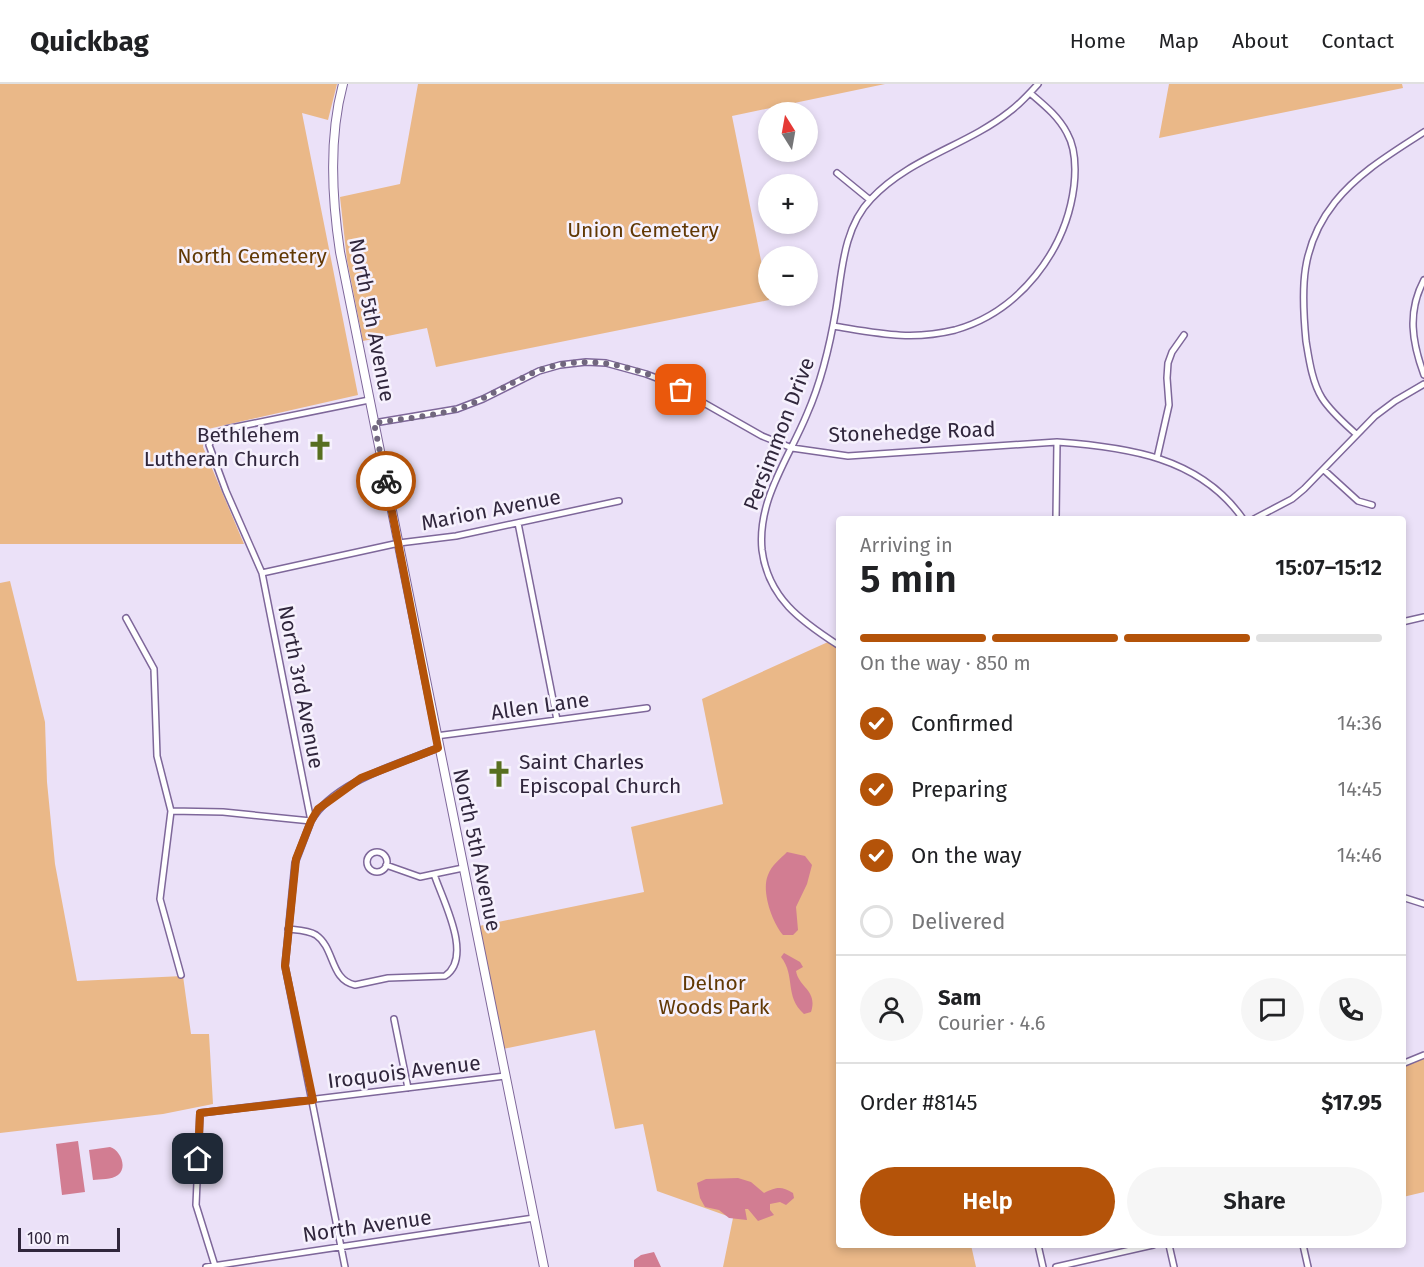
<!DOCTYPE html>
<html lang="en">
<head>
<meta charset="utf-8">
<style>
  body { margin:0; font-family:"Fira Sans",sans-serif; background:#f6f6f6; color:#202124; height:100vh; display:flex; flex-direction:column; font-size:22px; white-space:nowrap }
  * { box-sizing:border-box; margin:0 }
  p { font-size:20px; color:#757577 }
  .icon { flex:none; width:33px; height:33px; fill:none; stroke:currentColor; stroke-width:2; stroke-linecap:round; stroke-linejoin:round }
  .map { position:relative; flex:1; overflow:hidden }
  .side { position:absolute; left:836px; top:432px; width:570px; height:732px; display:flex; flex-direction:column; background:#fff; border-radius:6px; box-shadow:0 3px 9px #0003 }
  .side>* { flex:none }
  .needle { width:39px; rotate:349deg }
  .controls { position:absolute; left:758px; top:18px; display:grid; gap:12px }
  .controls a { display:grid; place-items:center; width:60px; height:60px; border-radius:50%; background:#fff; box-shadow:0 3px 9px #0003; font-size:30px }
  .scale { position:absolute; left:18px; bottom:15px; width:102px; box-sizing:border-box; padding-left:6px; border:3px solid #30263c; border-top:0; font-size:16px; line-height:21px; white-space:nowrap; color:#30263c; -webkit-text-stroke:4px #f6f1fd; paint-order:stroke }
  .pin { position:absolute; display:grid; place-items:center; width:51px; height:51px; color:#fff; margin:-26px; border-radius:12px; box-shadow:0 3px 9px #0006 }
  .courier { position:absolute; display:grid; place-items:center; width:60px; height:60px; margin:-30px; border:4px solid #b45309; border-radius:50%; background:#fff; color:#222; box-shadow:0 2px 8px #0007 }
  .summary em { font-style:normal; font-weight:600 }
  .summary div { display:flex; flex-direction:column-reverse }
  .summary { display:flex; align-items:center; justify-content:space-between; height:102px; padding:0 24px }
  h1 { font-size:39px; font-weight:600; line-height:45px }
  .bar { display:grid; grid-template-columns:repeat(4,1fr); gap:9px 6px; align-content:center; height:72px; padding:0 24px }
  .bar i { height:8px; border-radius:4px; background:#e0e0e0 }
  .bar .current { background:#b45309 }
  .bar p { grid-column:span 4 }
  .line { display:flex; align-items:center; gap:15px; padding:0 24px; border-top:2px solid #e0e0e0 }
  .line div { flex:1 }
  .round { display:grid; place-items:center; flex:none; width:63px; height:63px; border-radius:32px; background:#f6f6f6 }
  ol { padding:0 24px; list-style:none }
  li { display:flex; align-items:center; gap:18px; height:66px }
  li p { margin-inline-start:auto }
  li .icon { padding:6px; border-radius:50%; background:#b45309; color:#fff; stroke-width:4 }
  li:last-child { color:#757577 }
  li i { width:33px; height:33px; border:3px solid #e0e0e0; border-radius:50% }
  .action { display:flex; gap:12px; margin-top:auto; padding:12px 24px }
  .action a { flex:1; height:69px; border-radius:36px; background:#b45309; color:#fff; font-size:24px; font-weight:600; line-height:69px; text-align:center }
  .action a+a { background:#f6f6f6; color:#202124 }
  header { display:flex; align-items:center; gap:36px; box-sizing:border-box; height:84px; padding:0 30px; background:#fff; border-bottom:2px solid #e0e0e0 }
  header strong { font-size:28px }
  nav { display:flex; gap:33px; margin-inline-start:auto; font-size:21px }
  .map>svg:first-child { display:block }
</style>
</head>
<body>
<header>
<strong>Quickbag</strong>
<nav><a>Home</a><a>Map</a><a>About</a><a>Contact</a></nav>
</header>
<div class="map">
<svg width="1424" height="1183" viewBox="0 0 1424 1183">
  <rect width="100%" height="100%" fill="#ebe1f8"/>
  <path fill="#eab888" d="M0,0H337L328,36L302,29L358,311L208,345L204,351L203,363L244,460H0Z
    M418,0H885L732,32L769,216L436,283L427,244L363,257L347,176L340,113L400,100Z
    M1169,0H1402L1403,4L1159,54Z
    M10,497L45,638L47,698L55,780L77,897L183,892L191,950H209L213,1020L163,1030L0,1049V499Z
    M828,558L838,564V1161H971L976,1183H723L733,1134L657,1107L643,1040L615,1045L595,946L503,965L479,842L644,808L631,743L723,720L702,615Z
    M1424,973V1108L1403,1113L1402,982Z"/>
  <path fill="#d27d92" d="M787,768L805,772L812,781L807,800L796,823L798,846L793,851H783C772,838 761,807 768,791C771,782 780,775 787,768Z
    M784,869L800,878L803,883L796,887C799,904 818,906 811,928L804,930C784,912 796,892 781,873Z
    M78,1057L85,1108L62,1111L56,1060Z
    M110,1063C120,1066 128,1083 118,1091C112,1096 100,1095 93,1096L89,1066Z
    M738,1094L751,1098L764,1109C777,1103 781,1102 793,1109L794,1114L786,1121L780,1118L770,1120V1126L774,1131L758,1137L748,1125H745L747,1136L729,1134L719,1126L705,1123L700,1114L697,1099L706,1095Z
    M654,1168L661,1183H634V1176L641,1171Z"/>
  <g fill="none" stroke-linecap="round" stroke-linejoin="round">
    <defs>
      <path id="street" d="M837,89L870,116
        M1424,196C1407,228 1412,258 1424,291
        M833,242C877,249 910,257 955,246C1019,228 1066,167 1074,102C1076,84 1076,65 1067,49C1058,32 1044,21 1030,9
        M374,339L457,325L483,315L539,287L560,281L586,278L606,279L646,290L667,298L762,352L792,364L848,372L1057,358C1127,363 1200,373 1243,435
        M1356,350C1344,339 1331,328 1322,314C1312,298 1309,275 1306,257C1301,205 1300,162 1335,118C1359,88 1392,69 1424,48
        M1157,374L1169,321L1167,294L1168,279L1172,268L1184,251
        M1324,386L1358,417L1372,421
        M1056,435L1057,358
        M1254,435L1292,415L1304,405L1375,332L1395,317L1424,300
        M518,439L557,636
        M262,489L399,459L456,452L619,417
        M126,534L154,585L157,672L171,727L160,815L181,891
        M1402,538L1424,533
        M838,561C801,537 768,514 762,466C757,416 789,374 807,330C822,296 830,261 836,225C842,188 843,144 871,115C909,74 966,62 1009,28C1020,20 1029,10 1038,0
        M436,652L647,624
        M171,727L223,728L311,737C333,698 398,680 438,664
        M367 778a10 10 0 1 1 20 0a10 10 0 1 1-20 0Z
        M386,781L420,793L434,790
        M1402,813L1424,820
        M288,845C297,846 308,846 316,851C335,864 330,896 355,901L388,894L445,892C474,873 442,815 434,790L463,784
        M394,935L408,1004
        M1402,980L1424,971
        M1038,1161L1043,1183
        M1169,1161L1174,1183
        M1303,1161L1308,1183
        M215,1182L196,1121L200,1029L505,992
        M206,1183L534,1134
        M345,1183L285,882L295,779L311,737L262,489L226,407L209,361L214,351L226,345L369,316
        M1056,1183L1153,1161"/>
      <path id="secondary" d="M343,0C329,52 332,115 340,168L544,1183"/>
    </defs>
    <use href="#street" stroke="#7e679a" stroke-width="8"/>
    <use href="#secondary" stroke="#7e679a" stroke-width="10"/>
    <use href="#street" stroke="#fff" stroke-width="5"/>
    <use href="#secondary" stroke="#fff" stroke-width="8"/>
  </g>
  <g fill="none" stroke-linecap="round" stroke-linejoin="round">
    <path stroke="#71677e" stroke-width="6" stroke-dasharray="0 10.8" d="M386,397L374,339C400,335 436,332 461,324C487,314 510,299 535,288C584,268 638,281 681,306"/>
    <path stroke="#b45309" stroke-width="8" d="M198,1075L200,1029L313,1016L285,882L296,775L311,737L318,725L361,694L438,664L386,397"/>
  </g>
  <defs>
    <symbol id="church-bare" viewBox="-9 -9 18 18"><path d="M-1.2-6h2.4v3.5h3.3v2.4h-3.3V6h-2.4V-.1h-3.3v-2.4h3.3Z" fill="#586f20" stroke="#f6f1fd" stroke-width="2.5" paint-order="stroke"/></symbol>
  </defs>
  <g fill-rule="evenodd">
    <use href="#church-bare" x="301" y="344" width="38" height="38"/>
    <use href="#church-bare" x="480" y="671" width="38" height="38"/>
  </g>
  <g text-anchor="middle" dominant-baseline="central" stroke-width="5" stroke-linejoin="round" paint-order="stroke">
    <g font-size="21" fill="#613804" stroke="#f6f1fd">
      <text x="643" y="146">Union Cemetery</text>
      <text x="252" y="172">North Cemetery</text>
      <text x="714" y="899">Delnor<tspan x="714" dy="24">Woods Park</tspan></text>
    </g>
    <g font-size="21" fill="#30263c" stroke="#f6f1fd">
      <text transform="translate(372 236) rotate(79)">North 5th Avenue</text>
      <text transform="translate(912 348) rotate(-2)">Stonehedge Road</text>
      <text transform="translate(779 350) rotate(-69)">Persimmon Drive</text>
      <text transform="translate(491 426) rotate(-11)">Marion Avenue</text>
      <text transform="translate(301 603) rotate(79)">North 3rd Avenue</text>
      <text transform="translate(540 622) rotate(-8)">Allen Lane</text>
      <text transform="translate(477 766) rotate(78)">North 5th Avenue</text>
      <text transform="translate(404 988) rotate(-7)">Iroquois Avenue</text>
      <text transform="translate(367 1142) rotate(-8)">North Avenue</text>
    </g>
    <g font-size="21" fill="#30263c" stroke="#f6f1fd" text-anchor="end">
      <text x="300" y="351">Bethlehem<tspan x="300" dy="24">Lutheran Church</tspan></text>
      <text x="519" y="678" text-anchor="start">Saint Charles<tspan x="519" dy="24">Episcopal Church</tspan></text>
    </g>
  </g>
</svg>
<div class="controls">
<a><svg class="needle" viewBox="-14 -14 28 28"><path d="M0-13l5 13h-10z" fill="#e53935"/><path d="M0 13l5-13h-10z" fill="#757577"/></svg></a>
<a>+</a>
<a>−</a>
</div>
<div class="scale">100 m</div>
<div class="pin" style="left:681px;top:306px;background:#ea580c"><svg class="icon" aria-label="bag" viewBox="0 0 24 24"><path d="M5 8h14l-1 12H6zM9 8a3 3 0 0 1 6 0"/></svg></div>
<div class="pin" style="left:198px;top:1075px;background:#1f2937"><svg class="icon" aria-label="home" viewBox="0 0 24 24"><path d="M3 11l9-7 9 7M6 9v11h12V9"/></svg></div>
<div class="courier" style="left:386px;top:397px"><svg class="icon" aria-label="bike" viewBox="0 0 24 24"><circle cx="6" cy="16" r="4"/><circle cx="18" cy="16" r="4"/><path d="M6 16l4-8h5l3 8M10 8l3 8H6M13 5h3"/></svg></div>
<section class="side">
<div class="summary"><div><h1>5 min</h1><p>Arriving in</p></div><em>15:07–15:12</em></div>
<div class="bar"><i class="current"></i><i class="current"></i><i class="current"></i><i></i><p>On the way · 850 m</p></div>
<ol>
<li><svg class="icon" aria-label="check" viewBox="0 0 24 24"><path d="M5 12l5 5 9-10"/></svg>Confirmed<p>14:36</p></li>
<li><svg class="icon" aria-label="check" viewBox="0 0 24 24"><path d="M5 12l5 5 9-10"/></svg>Preparing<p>14:45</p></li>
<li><svg class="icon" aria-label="check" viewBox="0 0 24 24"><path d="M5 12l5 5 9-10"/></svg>On the way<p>14:46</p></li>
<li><i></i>Delivered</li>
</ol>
<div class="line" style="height:108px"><a class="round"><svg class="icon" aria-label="person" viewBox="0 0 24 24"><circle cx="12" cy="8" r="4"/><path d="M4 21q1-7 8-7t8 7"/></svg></a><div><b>Sam</b><p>Courier · 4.6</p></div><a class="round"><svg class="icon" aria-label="chat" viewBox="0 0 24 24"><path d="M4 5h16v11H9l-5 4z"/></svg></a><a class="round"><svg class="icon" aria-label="phone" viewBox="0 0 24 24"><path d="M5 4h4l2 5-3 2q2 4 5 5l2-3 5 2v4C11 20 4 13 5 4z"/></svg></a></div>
<div class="line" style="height:78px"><div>Order #8145</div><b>$17.95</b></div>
<div class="action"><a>Help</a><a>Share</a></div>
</section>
</div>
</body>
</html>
